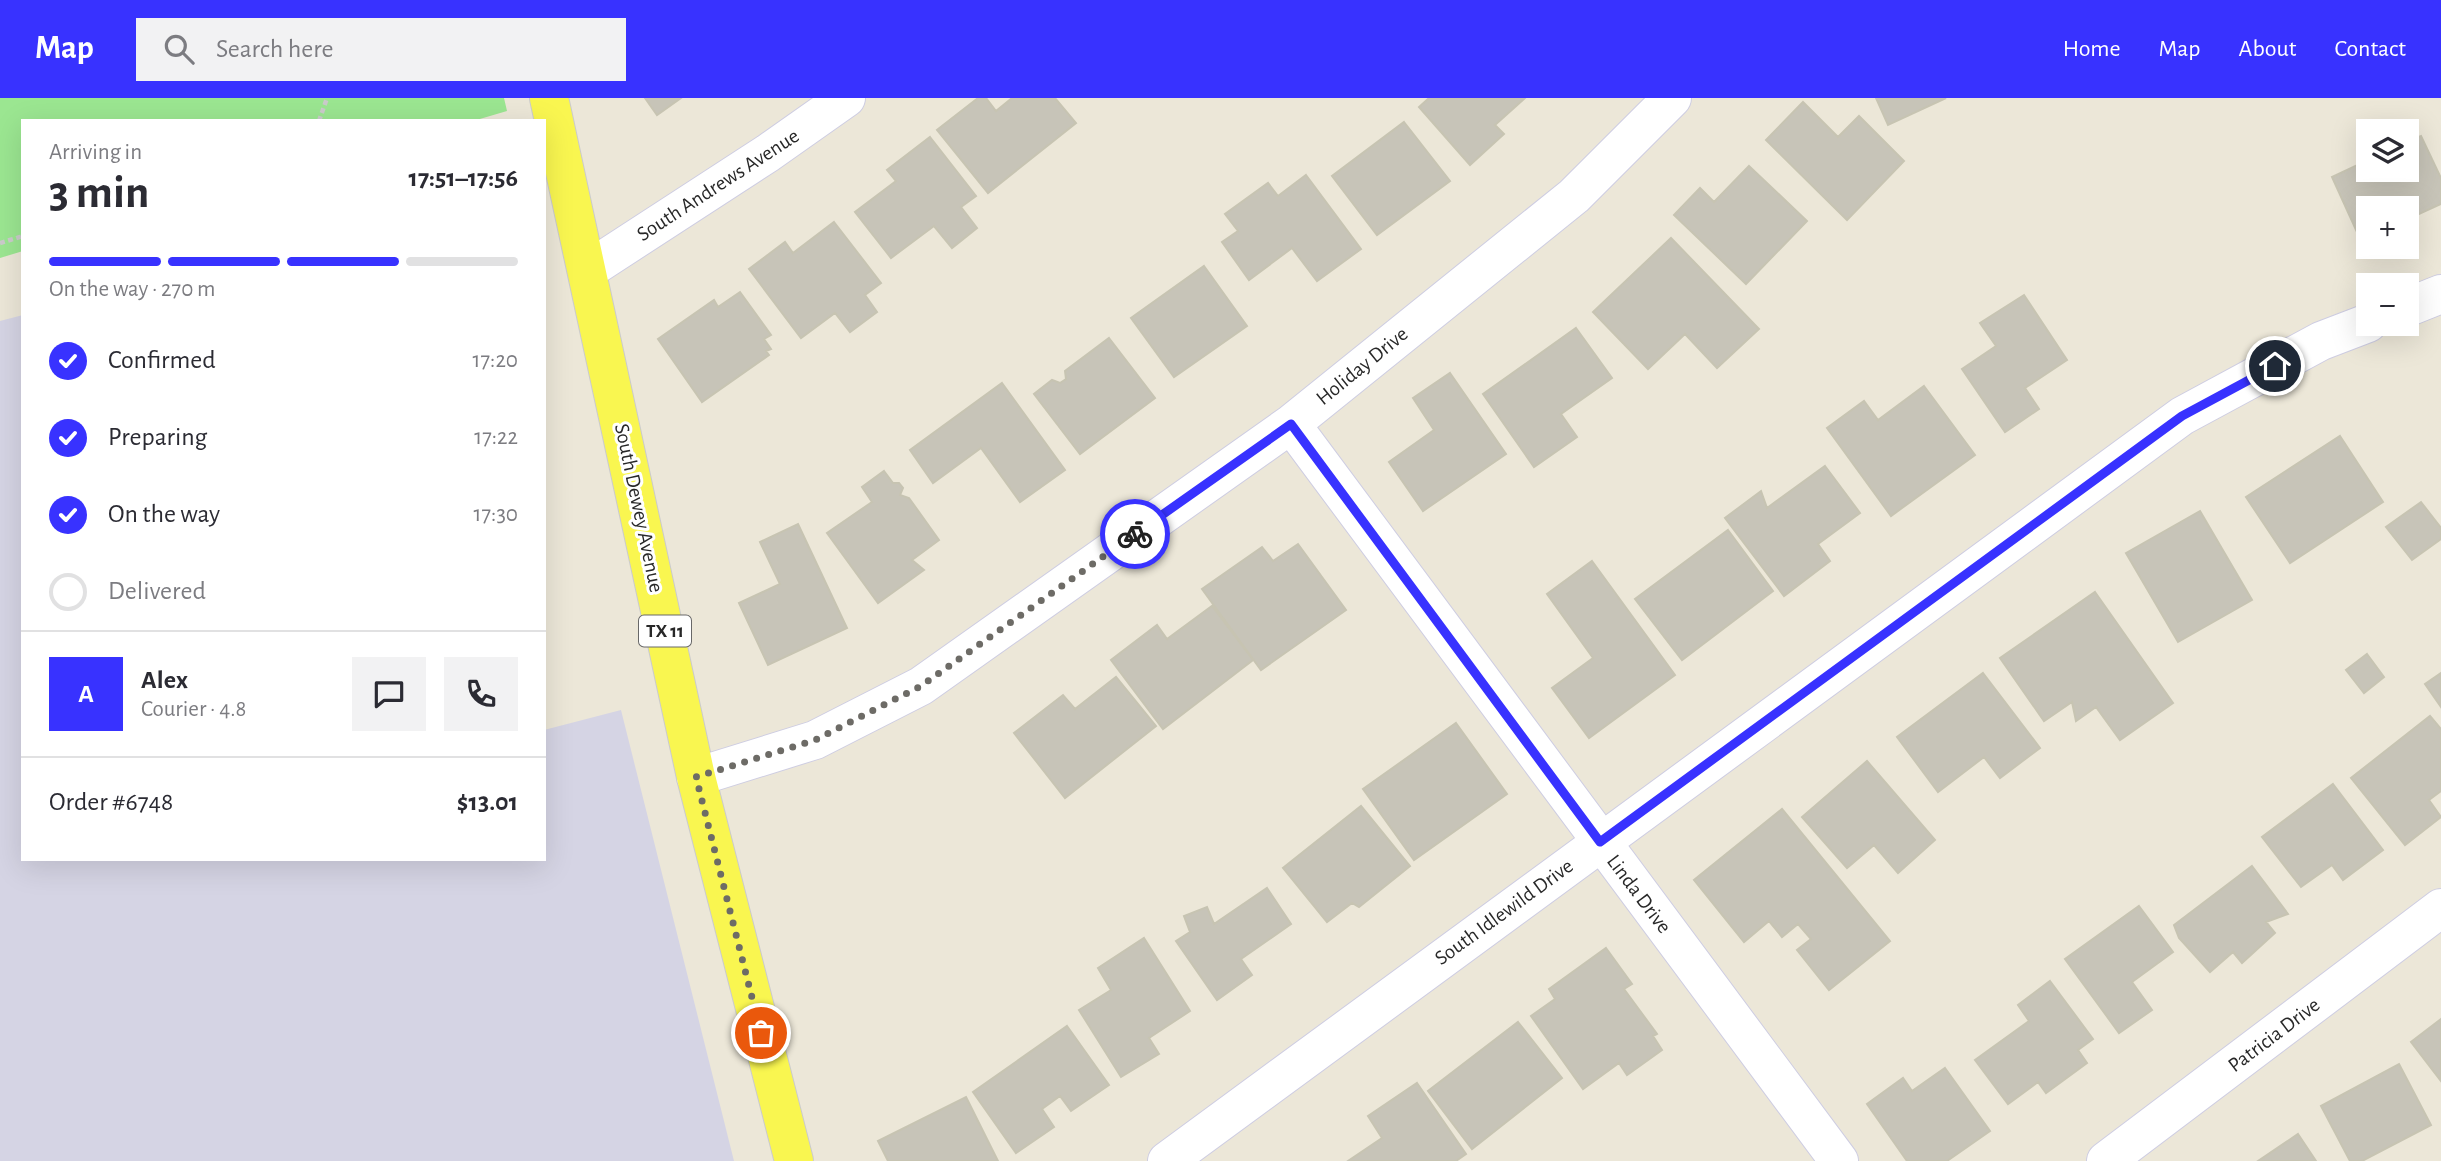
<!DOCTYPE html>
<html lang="en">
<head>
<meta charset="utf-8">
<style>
  body { margin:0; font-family:"Alegreya Sans",sans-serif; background:#f2f2f3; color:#2b2b33; height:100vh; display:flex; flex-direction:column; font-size:26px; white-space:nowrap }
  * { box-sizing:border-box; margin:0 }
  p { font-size:23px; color:#7c7c81 }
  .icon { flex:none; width:38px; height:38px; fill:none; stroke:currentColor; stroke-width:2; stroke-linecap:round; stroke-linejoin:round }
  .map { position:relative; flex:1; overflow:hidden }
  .drawer { position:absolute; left:21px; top:21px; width:525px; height:742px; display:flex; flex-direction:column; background:#fff; border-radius:0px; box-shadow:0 7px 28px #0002 }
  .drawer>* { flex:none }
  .buttons { position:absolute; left:2356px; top:21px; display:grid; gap:14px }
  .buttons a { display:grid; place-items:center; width:63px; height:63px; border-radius:0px; background:#fff; box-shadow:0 7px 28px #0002; font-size:35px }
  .pin { position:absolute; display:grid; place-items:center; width:60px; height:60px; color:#fff; margin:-30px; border:4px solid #fff; border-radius:50%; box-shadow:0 2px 7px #0007 }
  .courier { position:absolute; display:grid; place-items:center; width:70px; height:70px; margin:-35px; border:5px solid #3832ff; border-radius:50%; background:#fff; color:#222; box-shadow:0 2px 9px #0007 }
  .head em { font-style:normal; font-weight:600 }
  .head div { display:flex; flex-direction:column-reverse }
  .head { display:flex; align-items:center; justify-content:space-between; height:119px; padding:0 28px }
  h1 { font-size:46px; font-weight:600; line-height:52px }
  .bar { display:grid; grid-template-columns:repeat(4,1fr); gap:10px 7px; align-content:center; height:84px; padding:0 28px }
  .bar i { height:9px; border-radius:5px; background:#e1e1e2 }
  .bar .on { background:#3832ff }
  .bar p { grid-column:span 4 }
  .line { display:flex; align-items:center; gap:18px; padding:0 28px; border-top:2px solid #e1e1e2 }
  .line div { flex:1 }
  .round { display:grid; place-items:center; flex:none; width:74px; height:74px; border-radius:0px; background:#f2f2f3 }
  ol { padding:0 28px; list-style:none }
  li { display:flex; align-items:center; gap:21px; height:77px }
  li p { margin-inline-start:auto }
  li .icon { padding:7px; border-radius:50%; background:#3832ff; color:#fff; stroke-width:4 }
  li:last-child { color:#7c7c81 }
  li i { width:38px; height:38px; border:4px solid #e1e1e2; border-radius:50% }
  header { display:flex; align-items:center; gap:42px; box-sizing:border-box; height:98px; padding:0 35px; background:#3832ff; color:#fff }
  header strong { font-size:33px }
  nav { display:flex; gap:38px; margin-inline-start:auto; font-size:24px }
  .search { width:490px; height:63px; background:#f2f2f3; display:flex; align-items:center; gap:18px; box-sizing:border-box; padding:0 24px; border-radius:0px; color:#7c7c81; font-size:26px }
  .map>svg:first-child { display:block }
</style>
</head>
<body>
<header>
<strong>Map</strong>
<div class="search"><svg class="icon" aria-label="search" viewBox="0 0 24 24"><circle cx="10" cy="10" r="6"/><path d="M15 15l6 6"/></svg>Search here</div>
<nav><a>Home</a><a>Map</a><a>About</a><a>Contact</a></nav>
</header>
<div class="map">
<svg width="2441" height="1063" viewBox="0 0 2441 1063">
  <rect width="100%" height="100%" fill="#ece7d8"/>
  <path fill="#d5d4e4" d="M23,217V761H544V632L621,612L734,1063H0V223Z"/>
  <path fill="#9be691" d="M0,0H504L507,13L473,23H23V153L0,160Z"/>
  <path fill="#c7c4b8" stroke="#c7c4b2" stroke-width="2" d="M645,0H681L657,17Z
    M978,0H986L996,13L1012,0H1055L1076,25L988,95L937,32Z
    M1429,0H1525L1495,27L1504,36L1470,67L1419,9Z
    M1876,0H1946L1888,27Z
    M1803,4L1838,39L1859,18L1904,63L1847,122L1766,42Z
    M1404,24L1450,83L1377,137L1332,78Z
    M2421,38L2441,80V106L2406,122V110H2368V140L2361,143L2332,79L2368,62V72H2406V44Z
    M930,39L976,98L961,109L977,130L952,150L934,128L891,160L855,114L896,83L887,72Z
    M1749,68L1807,123L1746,186L1674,117L1700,90L1714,104Z
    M1306,77L1361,151L1317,183L1292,150L1249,182L1222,144L1238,133L1225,116L1268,85L1278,98Z
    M834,124L881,185L865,197L877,214L850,234L835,215L801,240L749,171L785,144L793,155Z
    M1671,140L1759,231L1717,270L1685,236L1648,271L1593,214Z
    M1204,168L1247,228L1174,279L1131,220Z
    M740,194L771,237L764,241L771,251L766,253L769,257L702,304L658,241L714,202L718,209Z
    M2024,197L2067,262L2025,290L2039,311L2005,334L1962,271L1996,248L1980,225Z
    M1576,230L1612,280L1561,316L1577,339L1534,369L1483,296Z
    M1109,240L1155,300L1080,356L1034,296L1052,282L1060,285L1066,281L1065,273Z
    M1450,275L1506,356L1423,413L1389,364L1434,332L1413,300Z
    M1002,285L1065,372L1020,404L981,350L933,385L910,352Z
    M1924,288L1975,357L1891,418L1827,330L1864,303L1878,322Z
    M2340,338L2383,404L2290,465L2246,399Z
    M1825,368L1860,415L1818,446L1830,463L1784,498L1725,420L1761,393L1767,410Z
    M884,373L893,385H899L903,390L900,397L909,400L939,442L912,462L924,472L878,505L827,435L872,404L862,389Z
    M2421,404L2441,430V441L2412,462L2386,429Z
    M2200,413L2252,502L2178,544L2126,455Z
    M798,426L847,530L768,567L739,505L780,486L760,444Z
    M1728,432L1773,493L1682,562L1635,501Z
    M1298,446L1346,512L1261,572L1202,491L1262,449L1273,463Z
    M1592,463L1675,577L1589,640L1552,590L1593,560L1547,496Z
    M2095,494L2173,605L2120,642L2096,609L2076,623L2072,604L2044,623L2000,560Z
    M1212,508L1253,562L1163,631L1111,562L1157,527L1167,541Z
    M2367,556L2384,579L2364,595L2346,572Z
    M1983,575L2040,650L2000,680L1984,659L1938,694L1897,639Z
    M2441,575V609L2425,586Z
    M1116,579L1156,628L1065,700L1014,635L1063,597L1075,611Z
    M2430,618L2441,631V693L2429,702L2441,719L2405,747L2351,680Z
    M1456,625L1507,696L1414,762L1363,691Z
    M1867,663L1935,742L1898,775L1874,747L1847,770L1802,719Z
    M2333,686L2383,752L2343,782L2332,767L2301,789L2262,739Z
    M1361,708L1410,768L1359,809L1352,805L1327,824L1283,770Z
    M1782,711L1890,843L1829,892L1797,852L1811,841L1798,826L1782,839L1769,823L1744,844L1694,782Z
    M2252,768L2288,816L2266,824L2275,835L2242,865L2233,854L2210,874L2179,840L2174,827Z
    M1267,790L1291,826L1241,861L1252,877L1217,902L1176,843L1190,834L1184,818L1207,809L1214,826Z
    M2139,808L2173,854L2132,884L2152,912L2119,935L2065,861Z
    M1144,840L1190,913L1149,940L1159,956L1121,979L1079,912L1111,892L1098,870Z
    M1606,850L1632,886L1624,891L1657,936L1653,938L1662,952L1627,977L1619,965L1583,991L1531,918L1555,901L1549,891Z
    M2050,883L2093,941L2078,952L2087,965L2046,995L2038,984L2008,1006L1975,962L2029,923L2018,907Z
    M2441,921V983L2411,944Z
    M1518,924L1562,980L1472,1051L1428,993Z
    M1067,928L1109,987L1071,1013L1060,998L1042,1011L1054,1029L1016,1055L973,994Z
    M2399,966L2431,1027L2362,1063H2350L2321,1008Z
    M1945,970L1990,1033L1947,1063H1907L1867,1006L1903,980L1912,993Z
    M1417,985L1466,1056L1456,1063H1348L1382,1040L1368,1018Z
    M966,999L998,1063H888L878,1043Z
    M2298,1036L2316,1063H2258Z"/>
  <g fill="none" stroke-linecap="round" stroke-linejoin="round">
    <defs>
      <path id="minor" d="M588,172L768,55L846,0
        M2406,210L2441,196
        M1291,326L1839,1063
        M696,679L815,642L921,588L1291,326L1574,98L1672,0
        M1167,1063L2182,318L2321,243L2368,225
        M2106,1063L2441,810"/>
      <path id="major" d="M549,0L696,679L794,1063"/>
    </defs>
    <use href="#minor" stroke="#cecde2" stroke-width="40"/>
    <use href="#major" stroke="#cbcbcb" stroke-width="40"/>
    <path stroke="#cbcbcb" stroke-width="4.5" stroke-dasharray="5 3.5" stroke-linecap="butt" d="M319,23L327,0
      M0,145L23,138"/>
    <use href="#minor" stroke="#fff" stroke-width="38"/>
    <use href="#major" stroke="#f9f650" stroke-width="38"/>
  </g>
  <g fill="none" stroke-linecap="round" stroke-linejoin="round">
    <path stroke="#6d6b66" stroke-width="7" stroke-dasharray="0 12.6" d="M761,935L696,679L815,642L921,588L1135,436"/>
    <path stroke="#3832ff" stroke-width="9" d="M1135,436L1291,326L1600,744L2182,318L2275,268"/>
  </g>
  <g text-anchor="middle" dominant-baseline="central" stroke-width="6" stroke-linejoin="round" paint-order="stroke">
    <rect fill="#fff" stroke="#686868" stroke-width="2" x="639" y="517.5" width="52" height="31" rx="5"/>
    <g font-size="19" font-weight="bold" fill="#282828">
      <text x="665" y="533">TX 11</text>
    </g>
    <g font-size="21" fill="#282828" stroke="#fff">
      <text transform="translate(718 87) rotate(-33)">South Andrews Avenue</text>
      <text transform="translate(1362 268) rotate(-39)">Holiday Drive</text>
      <text transform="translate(639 410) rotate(78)">South Dewey Avenue</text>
      <text transform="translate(1639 796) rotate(53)">Linda Drive</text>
      <text transform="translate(1504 814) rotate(-36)">South Idlewild Drive</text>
      <text transform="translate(2274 937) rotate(-37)">Patricia Drive</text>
    </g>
  </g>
</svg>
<div class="buttons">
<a><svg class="icon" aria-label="layers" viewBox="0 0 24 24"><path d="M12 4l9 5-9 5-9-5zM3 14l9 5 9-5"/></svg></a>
<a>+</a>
<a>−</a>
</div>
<div class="pin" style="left:761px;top:935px;background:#ea580c"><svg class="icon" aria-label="bag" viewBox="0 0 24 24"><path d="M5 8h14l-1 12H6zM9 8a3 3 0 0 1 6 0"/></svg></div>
<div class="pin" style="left:2275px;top:268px;background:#1f2937"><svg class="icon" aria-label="home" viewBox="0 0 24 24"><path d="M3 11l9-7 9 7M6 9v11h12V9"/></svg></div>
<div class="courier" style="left:1135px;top:436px"><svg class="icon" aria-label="bike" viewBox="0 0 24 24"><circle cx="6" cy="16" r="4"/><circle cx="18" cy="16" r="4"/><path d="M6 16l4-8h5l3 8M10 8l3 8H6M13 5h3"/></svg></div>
<section class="drawer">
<div class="head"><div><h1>3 min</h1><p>Arriving in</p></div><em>17:51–17:56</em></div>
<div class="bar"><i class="on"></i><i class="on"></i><i class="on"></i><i></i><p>On the way · 270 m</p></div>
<ol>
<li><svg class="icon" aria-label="check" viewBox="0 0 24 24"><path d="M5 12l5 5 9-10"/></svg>Confirmed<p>17:20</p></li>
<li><svg class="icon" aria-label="check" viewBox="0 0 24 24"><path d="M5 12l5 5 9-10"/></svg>Preparing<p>17:22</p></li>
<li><svg class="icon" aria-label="check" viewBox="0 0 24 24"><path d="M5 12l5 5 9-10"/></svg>On the way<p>17:30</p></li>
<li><i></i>Delivered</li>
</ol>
<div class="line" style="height:126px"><b class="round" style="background:#3832ff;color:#fff">A</b><div><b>Alex</b><p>Courier · 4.8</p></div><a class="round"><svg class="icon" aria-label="chat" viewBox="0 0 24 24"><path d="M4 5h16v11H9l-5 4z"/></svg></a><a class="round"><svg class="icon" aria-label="phone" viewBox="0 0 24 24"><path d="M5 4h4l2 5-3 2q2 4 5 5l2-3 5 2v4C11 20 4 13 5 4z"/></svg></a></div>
<div class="line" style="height:91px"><div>Order #6748</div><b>$13.01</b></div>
</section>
</div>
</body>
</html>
